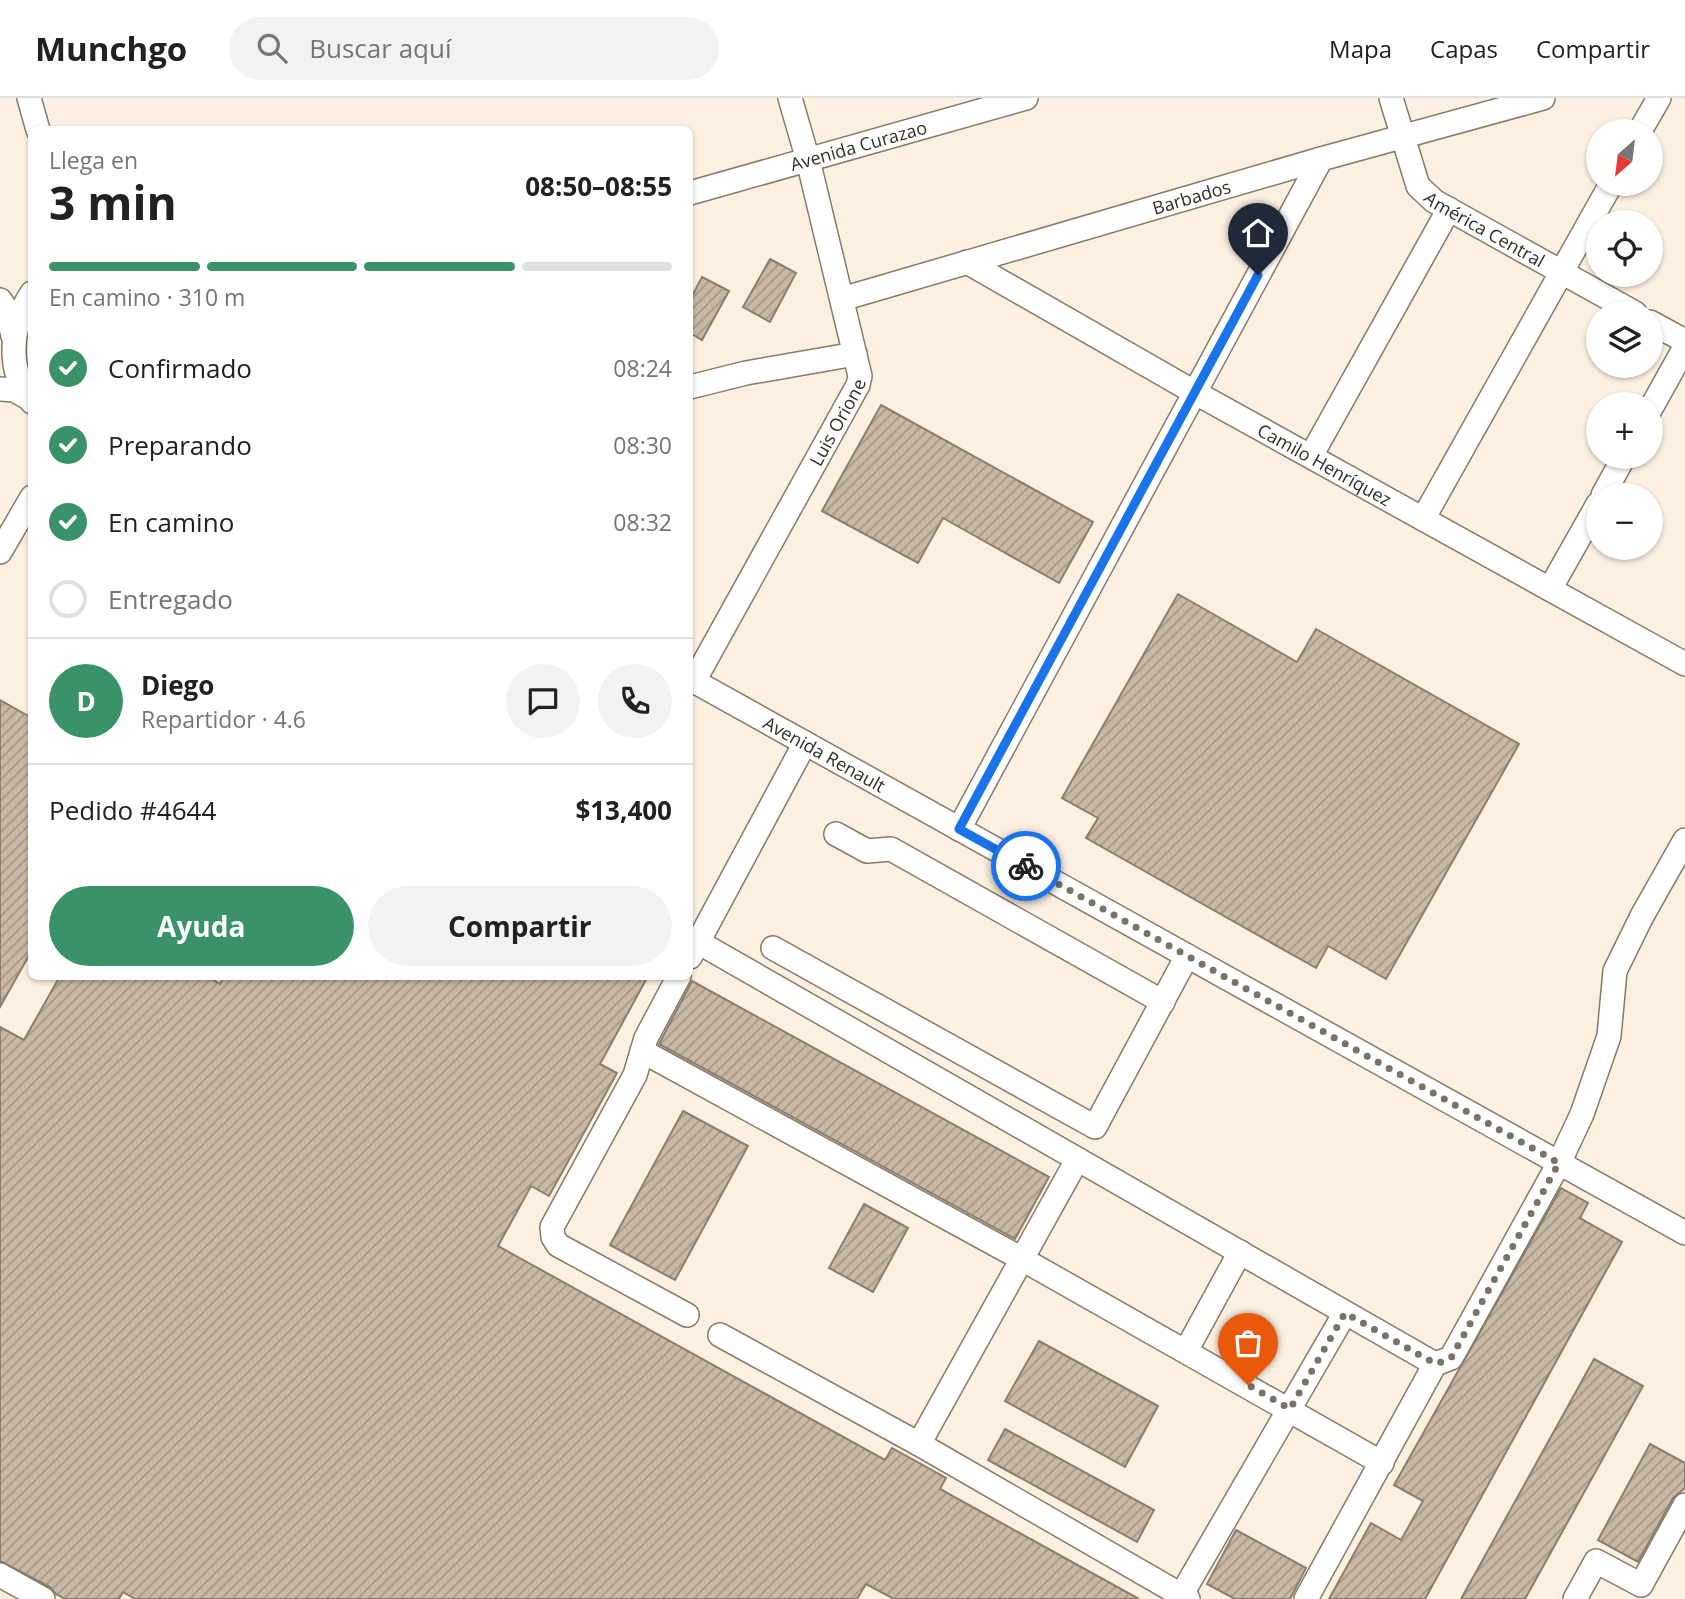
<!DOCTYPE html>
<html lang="es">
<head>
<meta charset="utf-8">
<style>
  body { margin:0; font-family:"Open Sans",sans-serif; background:#f2f2f2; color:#202124; height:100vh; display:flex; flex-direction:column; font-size:26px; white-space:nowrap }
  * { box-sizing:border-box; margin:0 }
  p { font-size:23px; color:#757577 }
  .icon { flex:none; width:38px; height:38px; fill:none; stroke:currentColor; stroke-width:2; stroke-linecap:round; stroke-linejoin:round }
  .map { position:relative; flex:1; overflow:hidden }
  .sheet { position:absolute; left:28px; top:28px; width:665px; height:854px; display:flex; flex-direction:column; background:#fff; border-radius:10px; box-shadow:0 2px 5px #0004 }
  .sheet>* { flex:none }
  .needle { width:46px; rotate:208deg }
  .tools { position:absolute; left:1586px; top:21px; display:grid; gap:14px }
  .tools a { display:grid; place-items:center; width:77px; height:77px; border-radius:50%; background:#fff; box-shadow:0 2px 5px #0004; font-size:35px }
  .pin { position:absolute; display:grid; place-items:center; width:60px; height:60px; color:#fff; margin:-72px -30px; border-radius:50% 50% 50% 0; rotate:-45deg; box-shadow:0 0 7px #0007 }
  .pin .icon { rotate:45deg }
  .courier { position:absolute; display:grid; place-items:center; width:70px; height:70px; margin:-35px; border:5px solid #1a73e8; border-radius:50%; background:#fff; color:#222; box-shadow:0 2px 9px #0007 }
  .summary em { font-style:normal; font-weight:700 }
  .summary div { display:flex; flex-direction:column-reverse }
  .summary { display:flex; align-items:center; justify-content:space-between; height:119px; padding:0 21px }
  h1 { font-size:46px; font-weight:700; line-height:52px }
  .bar { display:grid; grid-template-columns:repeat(4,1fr); gap:10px 7px; align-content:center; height:84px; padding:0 21px }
  .bar i { height:9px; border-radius:5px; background:#e0e0e0 }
  .bar .active { background:#3a9368 }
  .bar p { grid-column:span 4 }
  .line { display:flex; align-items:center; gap:18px; padding:0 21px; border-top:2px solid #e0e0e0 }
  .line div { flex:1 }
  .round { display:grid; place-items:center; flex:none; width:74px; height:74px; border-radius:37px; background:#f2f2f2 }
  ol { padding:0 21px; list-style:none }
  li { display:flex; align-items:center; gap:21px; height:77px }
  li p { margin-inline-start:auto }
  li .icon { padding:7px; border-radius:50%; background:#3a9368; color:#fff; stroke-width:4 }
  li:last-child { color:#757577 }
  li i { width:38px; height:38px; border:4px solid #e0e0e0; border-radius:50% }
  .primary-button { display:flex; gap:14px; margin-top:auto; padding:14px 21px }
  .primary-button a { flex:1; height:80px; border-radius:42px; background:#3a9368; color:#fff; font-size:28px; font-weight:700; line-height:80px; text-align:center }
  .primary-button a+a { background:#f2f2f2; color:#202124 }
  header { display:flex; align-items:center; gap:42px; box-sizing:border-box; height:98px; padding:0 35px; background:#fff; border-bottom:2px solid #e0e0e0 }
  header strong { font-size:33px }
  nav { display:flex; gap:38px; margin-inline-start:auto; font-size:24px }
  .search { width:490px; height:63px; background:#f2f2f2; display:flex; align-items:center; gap:18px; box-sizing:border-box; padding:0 24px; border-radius:38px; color:#757577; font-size:26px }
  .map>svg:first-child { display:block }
</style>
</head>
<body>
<header>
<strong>Munchgo</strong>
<div class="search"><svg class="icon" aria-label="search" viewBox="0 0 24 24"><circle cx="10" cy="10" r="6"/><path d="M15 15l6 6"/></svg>Buscar aquí</div>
<nav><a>Mapa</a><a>Capas</a><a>Compartir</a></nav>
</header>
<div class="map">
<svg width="1685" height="1501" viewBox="0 0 1685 1501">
  <defs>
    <pattern id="building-hatch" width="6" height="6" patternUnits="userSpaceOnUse" patternTransform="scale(1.75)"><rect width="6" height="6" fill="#c8b9a6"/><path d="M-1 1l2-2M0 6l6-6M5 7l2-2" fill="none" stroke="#a39787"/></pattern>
  </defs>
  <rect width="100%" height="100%" fill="#fdf0e1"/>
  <path fill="url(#building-hatch)" stroke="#8c7e6c" stroke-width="2" d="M770,161L796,175L770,224L743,209Z
    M702,179L729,193L702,242L690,235V202Z
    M881,307L1093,424L1059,485L943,420L918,465L822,413Z
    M1178,496L1297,564L1316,531L1519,646L1386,881L1328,848L1316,870L1086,740L1098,720L1062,700Z
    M0,602L32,620V852L0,909Z
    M60,878H207L220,886L224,878H648L600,966L617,975L549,1098L531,1088L498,1148L885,1362L892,1350L946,1380L940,1391L1139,1501H894L866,1486L857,1501H135L123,1494L119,1501H65L56,1496L50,1489L0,1463V929L24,942Z
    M692,883L1049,1079L1015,1141L659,946Z
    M683,1013L748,1048L675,1182L610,1147Z
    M1561,1090L1588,1105L1580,1120L1622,1144L1425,1501H1329L1371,1425L1401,1442L1423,1403L1394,1387Z
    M864,1106L908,1130L873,1194L829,1170Z
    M1039,1243L1158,1308L1125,1369L1005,1303Z
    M1594,1261L1643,1288L1525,1501H1461Z
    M1005,1331L1154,1412L1137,1444L988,1362Z
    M1650,1346L1685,1365V1390L1673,1400L1638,1464L1598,1442Z
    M1236,1432L1306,1470L1290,1501H1235L1207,1486Z"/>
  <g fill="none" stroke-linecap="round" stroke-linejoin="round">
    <defs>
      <g id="minor">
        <path d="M29,0L38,32"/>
        <path id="s1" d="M1391,0L1418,88L1434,103L1635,215"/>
        <path d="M1640,33L1659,0"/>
        <path id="s2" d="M690,95L1026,0"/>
        <path id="s3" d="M967,164L1194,294L1685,566"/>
        <path d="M32,195C10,228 6,272 32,304"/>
        <path id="s4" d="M842,201L1321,61L1543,0"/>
        <path d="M0,202L7,212L13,238"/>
        <path d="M1650,224L1685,243"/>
        <path d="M690,289L746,275L855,256"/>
        <path d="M0,291L14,292L27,299"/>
        <path d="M1650,312L1685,249"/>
        <path d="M1311,358L1449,111"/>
        <path d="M1603,397L1624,359"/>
        <path d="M1423,421L1611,86"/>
        <path d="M0,454L32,399"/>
        <path d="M1550,491L1598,406"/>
        <path id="s5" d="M690,581L1685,1135"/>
        <path id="s6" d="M694,583L858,287L860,278L808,62L790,0"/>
        <path d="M959,731L1321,61"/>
        <path d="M836,736L867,753L891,751L1163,904"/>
        <path d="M698,844L1435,1266"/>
        <path d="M773,850L1095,1029L1187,858"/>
        <path d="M690,859L805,645"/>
        <path d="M679,878L646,940L635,977L552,1129L553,1139L558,1147L687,1217"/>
        <path d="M642,953L1022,1161L1382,1365"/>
        <path d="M720,1237L919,1346L1188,1501"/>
        <path d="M1186,1253L1240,1154"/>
        <path d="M919,1346L1077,1062"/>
        <path d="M0,1477L43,1501"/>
        <path d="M1179,1501L1345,1215"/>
        <path d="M1306,1501L1435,1266L1451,1260L1559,1065L1582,1016L1609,938L1615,873L1642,818L1685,742"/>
        <path d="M1575,1501L1596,1463L1641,1487L1685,1407"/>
      </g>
    </defs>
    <use href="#minor" stroke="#887968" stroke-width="26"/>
    <use href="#minor" stroke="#fff" stroke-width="23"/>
  </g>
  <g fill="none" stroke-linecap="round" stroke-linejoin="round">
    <path stroke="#7a7167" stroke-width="7" stroke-dasharray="0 12.6" d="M1026,768L1559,1065L1451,1260L1436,1266L1345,1215L1290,1311L1248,1287"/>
    <path stroke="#1a73e8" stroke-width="9" d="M1026,768L959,731L1258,177"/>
  </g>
  <g text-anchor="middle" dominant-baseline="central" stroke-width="5" stroke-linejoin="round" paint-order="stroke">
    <g font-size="18" fill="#332d25" stroke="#fdf0e1">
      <text stroke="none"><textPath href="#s2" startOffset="175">Avenida Curazao</textPath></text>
      <text stroke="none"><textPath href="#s4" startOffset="364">Barbados</textPath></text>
      <text stroke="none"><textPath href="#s1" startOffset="172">América Central</textPath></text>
      <text stroke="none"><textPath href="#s6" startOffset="296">Luis Orione</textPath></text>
      <text stroke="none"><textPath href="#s3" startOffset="411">Camilo Henríquez</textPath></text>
      <text stroke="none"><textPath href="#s5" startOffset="154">Avenida Renault</textPath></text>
    </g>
  </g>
</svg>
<div class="tools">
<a><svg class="needle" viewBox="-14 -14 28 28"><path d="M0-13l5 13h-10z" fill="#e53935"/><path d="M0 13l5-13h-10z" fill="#757577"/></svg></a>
<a><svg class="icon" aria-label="locate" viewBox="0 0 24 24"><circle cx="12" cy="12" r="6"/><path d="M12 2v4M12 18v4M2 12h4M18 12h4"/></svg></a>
<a><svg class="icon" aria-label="layers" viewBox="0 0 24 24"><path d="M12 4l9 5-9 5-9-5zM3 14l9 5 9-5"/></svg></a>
<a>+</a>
<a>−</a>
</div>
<div class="pin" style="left:1248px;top:1287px;background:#ea580c"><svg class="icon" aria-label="bag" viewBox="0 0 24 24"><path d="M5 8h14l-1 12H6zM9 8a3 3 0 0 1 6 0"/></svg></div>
<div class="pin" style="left:1258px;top:177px;background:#1f2937"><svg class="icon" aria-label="home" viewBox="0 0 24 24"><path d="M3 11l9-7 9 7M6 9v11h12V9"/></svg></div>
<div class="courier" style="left:1026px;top:768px"><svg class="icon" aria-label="bike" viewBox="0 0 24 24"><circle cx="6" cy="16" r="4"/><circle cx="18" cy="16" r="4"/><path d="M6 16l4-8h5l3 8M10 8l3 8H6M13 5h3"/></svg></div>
<section class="sheet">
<div class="summary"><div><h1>3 min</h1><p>Llega en</p></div><em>08:50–08:55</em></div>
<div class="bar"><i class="active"></i><i class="active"></i><i class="active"></i><i></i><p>En camino · 310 m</p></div>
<ol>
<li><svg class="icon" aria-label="check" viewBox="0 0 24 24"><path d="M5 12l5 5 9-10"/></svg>Confirmado<p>08:24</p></li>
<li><svg class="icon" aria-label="check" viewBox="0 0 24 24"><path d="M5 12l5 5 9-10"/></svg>Preparando<p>08:30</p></li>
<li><svg class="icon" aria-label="check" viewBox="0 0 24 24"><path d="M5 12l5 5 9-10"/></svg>En camino<p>08:32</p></li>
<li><i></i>Entregado</li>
</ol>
<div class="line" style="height:126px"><b class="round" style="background:#3a9368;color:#fff">D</b><div><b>Diego</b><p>Repartidor · 4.6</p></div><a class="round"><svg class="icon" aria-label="chat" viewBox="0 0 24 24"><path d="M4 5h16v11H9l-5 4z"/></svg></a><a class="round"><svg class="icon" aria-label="phone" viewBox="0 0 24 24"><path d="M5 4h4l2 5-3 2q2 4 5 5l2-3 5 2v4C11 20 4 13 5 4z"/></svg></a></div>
<div class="line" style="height:91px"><div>Pedido #4644</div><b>$13,400</b></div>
<div class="primary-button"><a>Ayuda</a><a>Compartir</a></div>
</section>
</div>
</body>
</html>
